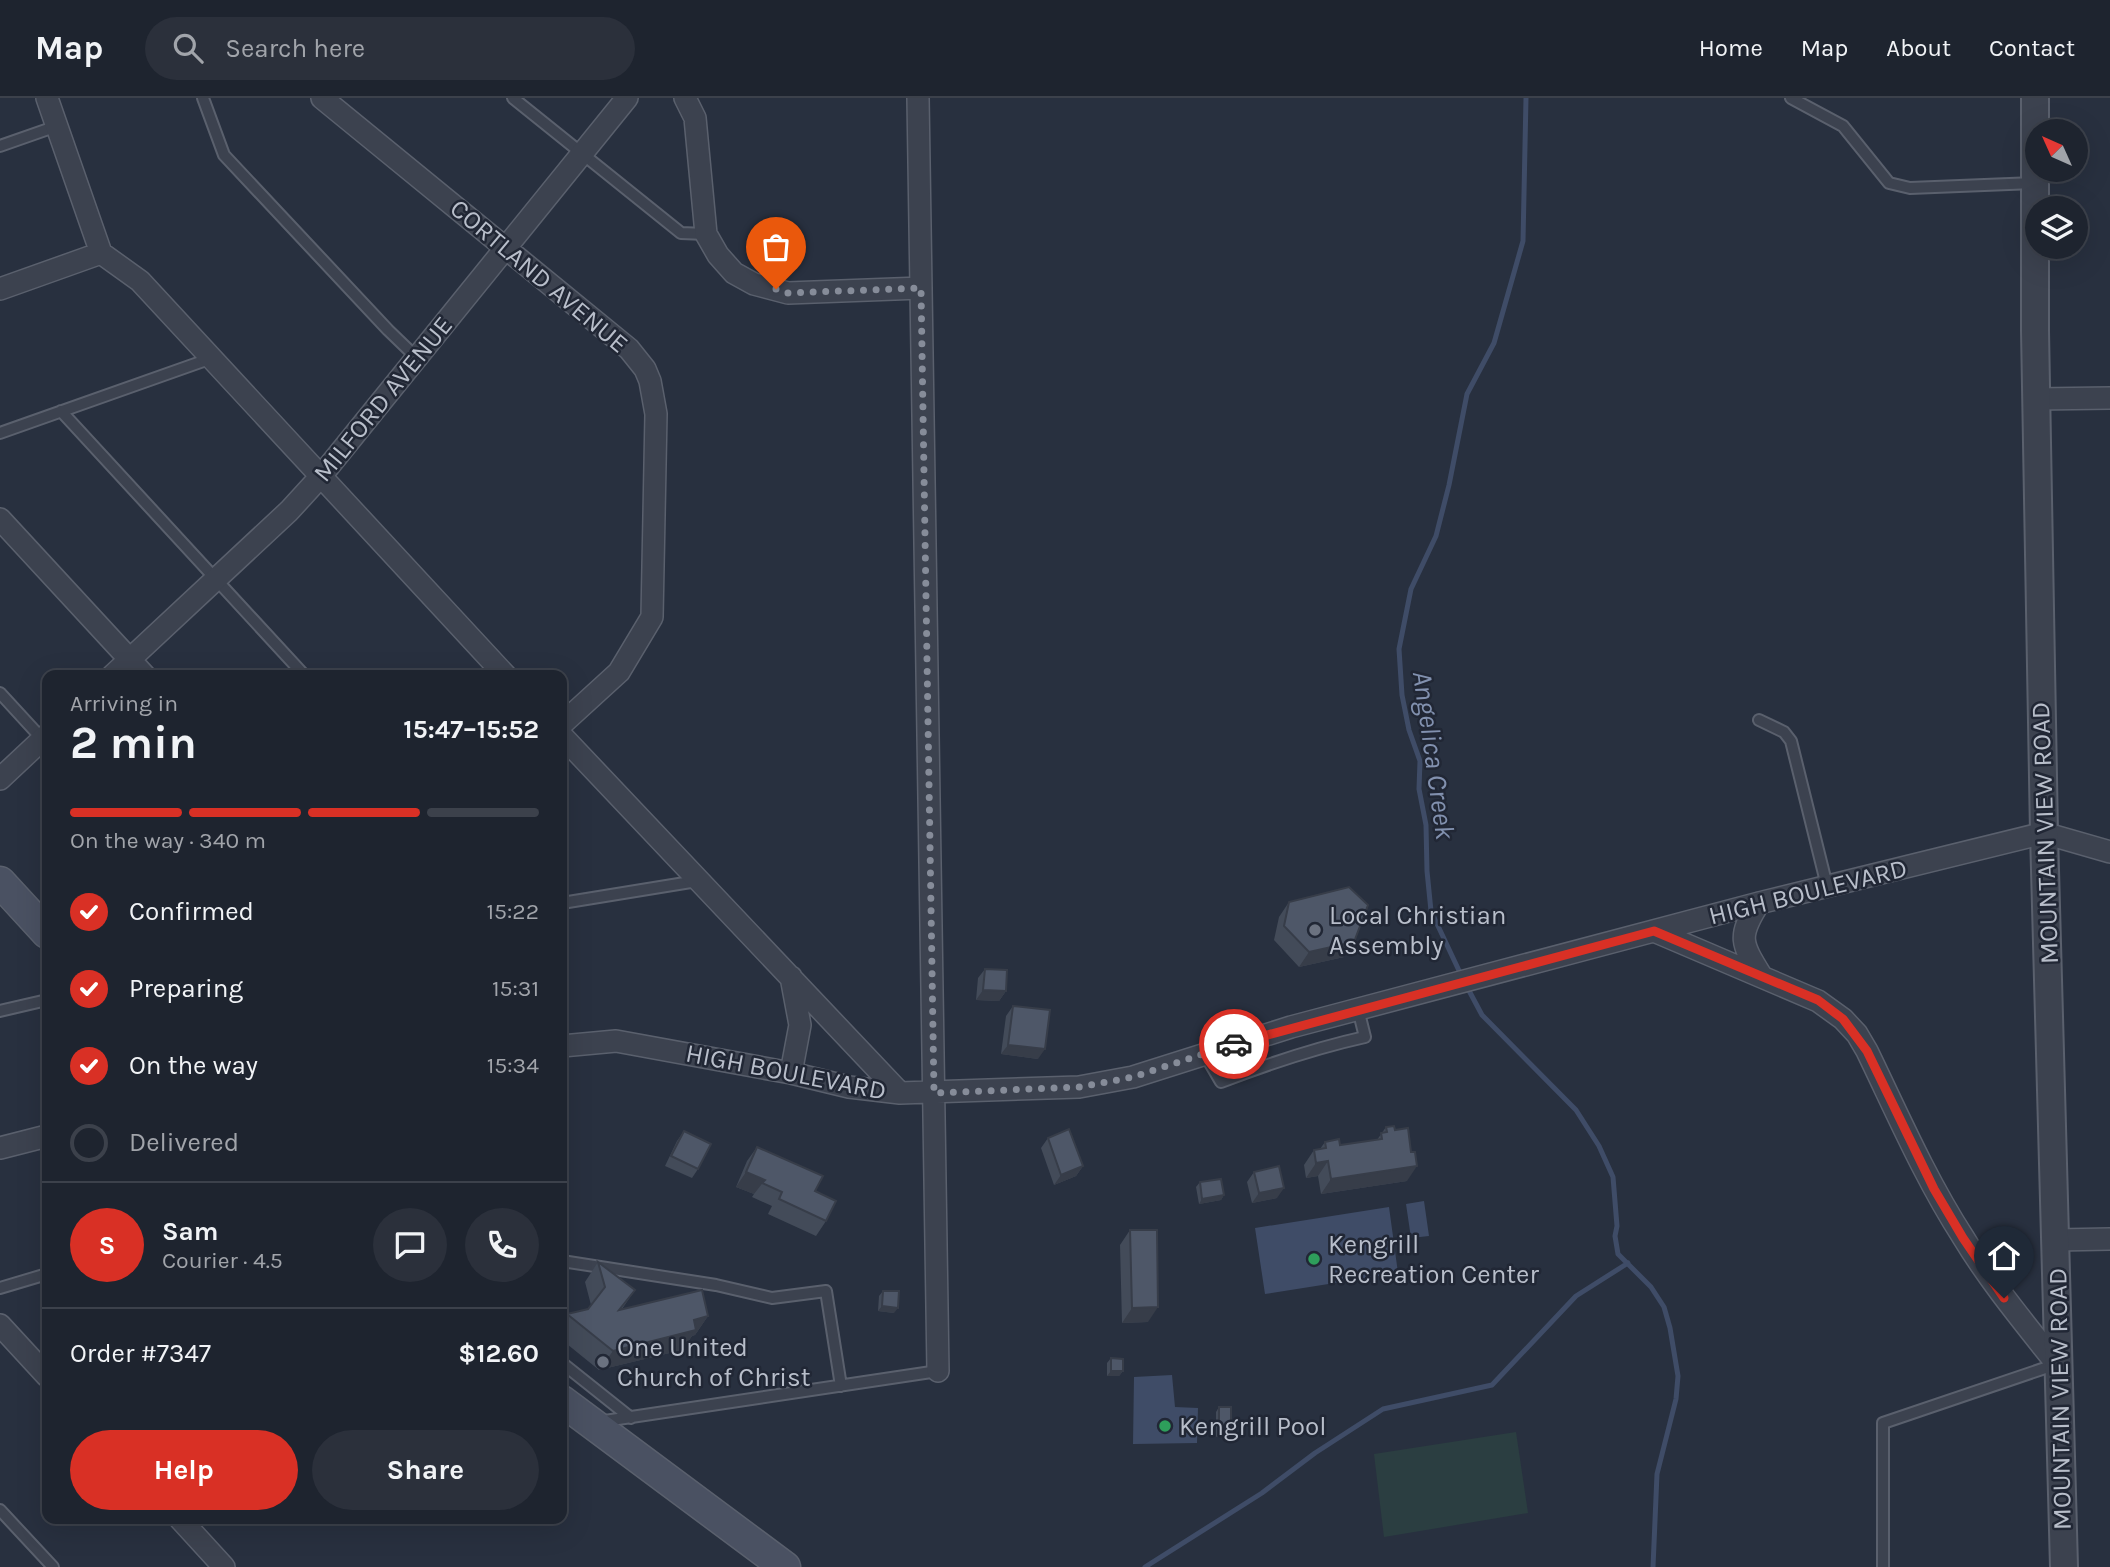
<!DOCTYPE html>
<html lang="en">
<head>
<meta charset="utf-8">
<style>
  body { margin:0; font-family:Karla,sans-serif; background:#2b303b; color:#f1f3f6; height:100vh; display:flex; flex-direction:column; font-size:26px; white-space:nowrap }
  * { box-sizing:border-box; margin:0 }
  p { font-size:23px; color:#a1a4aa }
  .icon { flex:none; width:38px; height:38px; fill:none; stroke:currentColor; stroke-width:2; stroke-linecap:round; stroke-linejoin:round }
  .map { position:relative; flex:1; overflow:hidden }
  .sheet { position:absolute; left:42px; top:572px; width:525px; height:854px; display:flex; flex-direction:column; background:#1e242f; border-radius:14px; box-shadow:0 7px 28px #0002,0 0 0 2px #3c414b }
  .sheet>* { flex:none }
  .needle { width:46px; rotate:315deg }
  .controls { position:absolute; left:2025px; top:21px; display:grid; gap:14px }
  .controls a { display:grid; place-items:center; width:63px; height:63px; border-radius:50%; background:#1e242f; box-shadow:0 7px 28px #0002,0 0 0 2px #3c414b; font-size:35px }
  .pin { position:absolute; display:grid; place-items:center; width:60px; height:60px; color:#fff; margin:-72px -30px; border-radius:50% 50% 50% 0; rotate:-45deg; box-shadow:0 0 7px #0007 }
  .pin .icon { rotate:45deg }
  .courier { position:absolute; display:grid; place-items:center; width:70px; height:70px; margin:-35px; border:5px solid #d93025; border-radius:50%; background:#fff; color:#222; box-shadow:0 2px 9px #0007 }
  .headline em { font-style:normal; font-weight:700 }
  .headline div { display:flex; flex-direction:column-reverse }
  .headline { display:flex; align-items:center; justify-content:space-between; height:119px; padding:0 28px }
  h1 { font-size:46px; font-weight:700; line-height:52px }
  .bar { display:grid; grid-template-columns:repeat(4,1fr); gap:10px 7px; align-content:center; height:84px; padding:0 28px }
  .bar i { height:9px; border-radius:5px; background:#3c414b }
  .bar .selected { background:#d93025 }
  .bar p { grid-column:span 4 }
  .line { display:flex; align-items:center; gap:18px; padding:0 28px; border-top:2px solid #3c414b }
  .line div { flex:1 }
  .round { display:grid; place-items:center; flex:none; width:74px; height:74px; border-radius:37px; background:#2b303b }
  ol { padding:0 28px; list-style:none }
  li { display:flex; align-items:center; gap:21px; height:77px }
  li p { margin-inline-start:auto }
  li .icon { padding:7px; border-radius:50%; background:#d93025; color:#fff; stroke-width:4 }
  li:last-child { color:#a1a4aa }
  li i { width:38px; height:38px; border:4px solid #3c414b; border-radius:50% }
  .button { display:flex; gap:14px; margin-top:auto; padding:14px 28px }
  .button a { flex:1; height:80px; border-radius:42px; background:#d93025; color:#fff; font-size:28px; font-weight:700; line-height:80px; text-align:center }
  .button a+a { background:#2b303b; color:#f1f3f6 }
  header { display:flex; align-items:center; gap:42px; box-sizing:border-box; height:98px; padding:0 35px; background:#1e242f; border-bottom:2px solid #3c414b }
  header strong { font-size:33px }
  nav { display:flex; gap:38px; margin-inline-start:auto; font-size:24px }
  .search { width:490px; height:63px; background:#2b303b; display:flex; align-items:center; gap:18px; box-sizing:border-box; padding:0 24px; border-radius:38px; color:#a1a4aa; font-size:26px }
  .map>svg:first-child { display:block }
</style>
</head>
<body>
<header>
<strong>Map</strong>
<div class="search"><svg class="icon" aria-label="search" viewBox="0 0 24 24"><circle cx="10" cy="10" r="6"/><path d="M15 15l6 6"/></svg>Search here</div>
<nav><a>Home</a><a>Map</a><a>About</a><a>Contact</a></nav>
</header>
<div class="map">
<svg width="2110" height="1469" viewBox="0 0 2110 1469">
  <rect width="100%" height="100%" fill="#28303f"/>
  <path fill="#2b3e41" d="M1516,1334L1528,1415L1384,1439L1374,1356Z"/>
  <path fill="#3f4c67" d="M1424,1103L1429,1138L1411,1140L1406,1106Z
    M1389,1109L1398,1175L1265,1196L1255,1130Z
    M1172,1277L1175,1309L1198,1310L1197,1345L1133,1346L1134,1279Z"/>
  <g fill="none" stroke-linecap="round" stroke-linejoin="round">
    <path stroke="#3f4c67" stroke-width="5" d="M1462,879L1431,813L1427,773L1426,727L1419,691L1420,663L1409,632L1402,597L1399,551L1411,491L1436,438L1449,387L1467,296L1494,245L1523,143L1526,0
      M1466,887L1482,917L1576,1012L1599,1048L1613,1079L1617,1128L1615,1138L1618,1156L1651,1189L1664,1209L1670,1230L1678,1278L1676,1301L1657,1376L1653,1469
      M1145,1469L1262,1395L1315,1355L1383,1311L1492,1287L1576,1198L1628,1165"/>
    <defs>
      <path id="service" d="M203,0L224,57L388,232L417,260
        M513,0L681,135L706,136
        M1791,0L1843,28L1889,85L1910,90L2035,85
        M0,48L57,28
        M61,313L305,578
        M0,335L212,260
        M0,595L45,644
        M1759,622L1784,634L1791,643L1827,788
        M562,805L697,783
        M0,913L47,902
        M1204,955L1221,984C1268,966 1315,950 1365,939L1358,911
        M562,1109V1113
        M562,1163L716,1187L772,1200L826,1193L841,1288
        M0,1190L47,1176
        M562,1265L631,1320
        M598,1324L938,1273
        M0,1412L53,1469
        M1883,1469V1325L2057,1266"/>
      <path id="minor" d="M47,0L101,155L140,183L506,578
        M322,0L629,251L645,271L650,283L656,316L652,519L619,574L562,626
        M685,0L695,20L706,136L718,157L734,175L754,186L788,195L921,190
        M918,0L938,1273
        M0,191L101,155
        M2036,301L2110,300
        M0,421L145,578
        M112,578L289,413L321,378L627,0
        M562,638L900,995
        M0,681L47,637
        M1759,805C1737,839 1741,845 1762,879
        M1654,833L1818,903L1843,921L1857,936L1867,953C1897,1015 1925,1080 1963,1139C1989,1182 2021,1221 2052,1260L2059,1265
        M791,879L800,927L791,975
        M562,948L616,943L791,975L849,989L900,995L1079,989L1133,979L1291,929L1759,805L2044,735L2110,754
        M0,1050L47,1038
        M2056,1142L2110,1141
        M0,1227L47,1278
        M180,1421L224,1469"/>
      <path id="tertiary" d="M2035,0V233L2044,735L2064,1469"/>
      <path id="secondary" d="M0,784L47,835
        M562,1303L785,1469"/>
    </defs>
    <use href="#service" stroke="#5a606d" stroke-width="14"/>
    <use href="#minor" stroke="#5a606d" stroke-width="24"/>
    <use href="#tertiary" stroke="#5a606d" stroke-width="30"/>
    <use href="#secondary" stroke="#5a606d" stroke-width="33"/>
    <use href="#service" stroke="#3c424f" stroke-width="10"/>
    <use href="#minor" stroke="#3c424f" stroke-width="21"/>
    <use href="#tertiary" stroke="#3c424f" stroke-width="26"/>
    <use href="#secondary" stroke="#4a5162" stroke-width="30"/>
  </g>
  <path fill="#434b59" d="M1289,804L1344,859L1299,869L1274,842L1279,819Z
    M985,871L1006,893L999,903L976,902L978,880Z
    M1013,908L1038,961L1001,956L1006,918Z
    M1386,1029L1407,1083L1321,1096L1318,1078L1306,1080L1304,1067L1314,1052L1320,1051L1325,1044L1340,1047L1377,1042Z
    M684,1033L698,1071L692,1080L665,1068L677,1043Z
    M1048,1040L1083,1068L1076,1078L1054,1087L1041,1050Z
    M757,1049L815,1093L826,1123L816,1138L768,1116L772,1108L752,1099L754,1096L736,1089L747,1063Z
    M1254,1074L1277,1100L1252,1105L1247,1084Z
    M1200,1084L1224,1097L1221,1102L1199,1106L1196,1089Z
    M1130,1132L1148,1224L1122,1225L1120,1147Z
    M598,1164L635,1192L622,1211L708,1218L695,1237L692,1238L682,1252L599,1272L562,1242V1223L567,1216L588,1211L591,1207L585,1184Z
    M883,1193L894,1215L878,1213L879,1198Z
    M1111,1260L1123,1273L1119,1278H1107V1265Z
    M1219,1309L1231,1334L1228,1339H1216V1314Z"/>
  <path fill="#373d49" d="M1354,844L1344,859L1299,869L1309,854Z
    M983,892L1006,893L999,903L976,902Z
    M1008,947L1045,951L1038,961L1001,956Z
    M1328,1063L1318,1078L1306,1080L1316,1065Z
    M1083,1068L1076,1078L1054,1087L1061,1077Z
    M1417,1068L1407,1083L1321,1096L1331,1081Z
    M746,1074L765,1082L754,1096L736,1089Z
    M1284,1090L1277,1100L1252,1105L1259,1095Z
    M1224,1097L1221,1102L1199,1106L1202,1101Z
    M882,1208L898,1210L894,1215L878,1213Z
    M1158,1209L1148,1224L1122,1225L1132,1210Z
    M708,1218L695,1237L692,1238L682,1252L599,1272L613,1253L694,1222Z
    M1111,1273H1123L1119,1278H1107Z
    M1219,1334H1231L1228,1339H1216Z"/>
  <path fill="#4e5768" stroke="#373d49" stroke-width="2" d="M1349,789L1368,807L1354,844L1309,854L1284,828L1289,804Z
    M985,871L1007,872L1006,893L983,892Z
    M1013,908L1050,912L1045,951L1008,947Z
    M1394,1028L1395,1032L1408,1030L1411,1054H1415L1417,1068L1331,1081L1328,1063L1316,1065L1314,1052L1326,1050L1325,1044L1339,1041L1340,1047L1382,1041L1381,1035L1387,1034L1386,1029Z
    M1069,1031L1083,1068L1061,1077L1048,1040Z
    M684,1033L711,1046L698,1071L671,1058Z
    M757,1049L823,1078L815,1093L836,1103L826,1123L779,1101L782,1094L762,1085L765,1082L746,1074Z
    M1279,1068L1284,1090L1259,1095L1254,1074Z
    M1221,1081L1224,1097L1202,1101L1200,1084Z
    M1130,1132H1157L1158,1209L1132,1210Z
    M598,1164L635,1192L619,1212L702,1192L708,1218L694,1222L696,1232L613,1253L567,1216L588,1211L605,1189Z
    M883,1193H899L898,1210L882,1208Z
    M1111,1260L1123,1261V1273H1111Z
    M1219,1309H1231V1334H1219Z"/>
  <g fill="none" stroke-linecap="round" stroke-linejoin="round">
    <path stroke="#868c99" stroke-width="7" stroke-dasharray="0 12.6" d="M776,191L788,195L921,190L934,995L1080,989L1133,979L1234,946"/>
    <path stroke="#d93025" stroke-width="9" d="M1234,946L1654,833L1818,902L1843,921L1867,953L1934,1091L1963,1140L2004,1200"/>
  </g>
  <g fill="#6b7280" stroke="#212735" stroke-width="2.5">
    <circle cx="1315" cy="832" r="7"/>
    <circle cx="603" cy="1264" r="7"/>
  </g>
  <g fill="#2e9e5b" stroke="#212735" stroke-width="2.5">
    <circle cx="1314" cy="1161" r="7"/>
    <circle cx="1165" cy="1328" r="7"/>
  </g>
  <g text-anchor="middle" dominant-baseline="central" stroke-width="5" stroke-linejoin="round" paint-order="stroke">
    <g font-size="26" fill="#b8beca" stroke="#212735">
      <text transform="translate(539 178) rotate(40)">CORTLAND AVENUE</text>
      <text transform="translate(383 301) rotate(-51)">MILFORD AVENUE</text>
      <text transform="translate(2045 735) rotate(-92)">MOUNTAIN VIEW ROAD</text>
      <text transform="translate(1808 794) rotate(-14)">HIGH BOULEVARD</text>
      <text transform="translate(786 974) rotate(11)">HIGH BOULEVARD</text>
      <text transform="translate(2060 1301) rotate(-91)">MOUNTAIN VIEW ROAD</text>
    </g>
    <g font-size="26" fill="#b8beca" stroke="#212735" text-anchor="start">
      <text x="1329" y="817">Local Christian<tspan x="1329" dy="30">Assembly</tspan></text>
      <text x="1328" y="1146">Kengrill<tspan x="1328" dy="30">Recreation Center</tspan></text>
      <text x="617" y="1249">One United<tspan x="617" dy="30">Church of Christ</tspan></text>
      <text x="1179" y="1328">Kengrill Pool</text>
    </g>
    <g font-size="28" font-style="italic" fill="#8291af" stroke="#212735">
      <text transform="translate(1434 657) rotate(82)">Angelica Creek</text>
    </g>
  </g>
</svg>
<div class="controls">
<a><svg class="needle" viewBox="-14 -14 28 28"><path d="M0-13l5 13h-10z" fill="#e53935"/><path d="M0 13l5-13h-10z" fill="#a1a4aa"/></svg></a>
<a><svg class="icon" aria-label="layers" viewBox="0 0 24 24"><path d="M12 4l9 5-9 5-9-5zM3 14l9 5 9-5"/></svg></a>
</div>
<div class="pin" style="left:776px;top:191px;background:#ea580c"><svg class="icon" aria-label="bag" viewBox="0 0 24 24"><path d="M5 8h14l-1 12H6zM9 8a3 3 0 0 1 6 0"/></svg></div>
<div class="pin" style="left:2004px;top:1200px;background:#1f2937"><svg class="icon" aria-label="home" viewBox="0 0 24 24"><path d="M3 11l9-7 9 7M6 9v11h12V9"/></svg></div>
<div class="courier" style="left:1234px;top:946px"><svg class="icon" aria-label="car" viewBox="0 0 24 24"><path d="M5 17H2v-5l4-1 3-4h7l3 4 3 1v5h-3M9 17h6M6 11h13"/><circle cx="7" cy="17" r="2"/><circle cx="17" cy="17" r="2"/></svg></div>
<section class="sheet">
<div class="headline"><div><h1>2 min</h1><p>Arriving in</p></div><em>15:47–15:52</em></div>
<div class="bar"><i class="selected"></i><i class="selected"></i><i class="selected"></i><i></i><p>On the way · 340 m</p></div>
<ol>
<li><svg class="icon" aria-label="check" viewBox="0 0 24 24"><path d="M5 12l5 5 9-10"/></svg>Confirmed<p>15:22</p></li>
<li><svg class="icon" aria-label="check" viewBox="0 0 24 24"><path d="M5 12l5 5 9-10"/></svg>Preparing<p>15:31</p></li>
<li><svg class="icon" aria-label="check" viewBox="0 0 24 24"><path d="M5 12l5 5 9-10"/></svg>On the way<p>15:34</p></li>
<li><i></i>Delivered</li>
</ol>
<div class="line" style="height:126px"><b class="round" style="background:#d93025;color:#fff">S</b><div><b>Sam</b><p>Courier · 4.5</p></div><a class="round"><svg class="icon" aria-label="chat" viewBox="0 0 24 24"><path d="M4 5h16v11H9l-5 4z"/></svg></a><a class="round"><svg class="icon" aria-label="phone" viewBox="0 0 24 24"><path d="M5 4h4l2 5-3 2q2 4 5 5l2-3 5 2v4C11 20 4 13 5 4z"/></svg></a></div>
<div class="line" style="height:91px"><div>Order #7347</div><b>$12.60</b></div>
<div class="button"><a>Help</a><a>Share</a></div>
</section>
</div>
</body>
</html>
